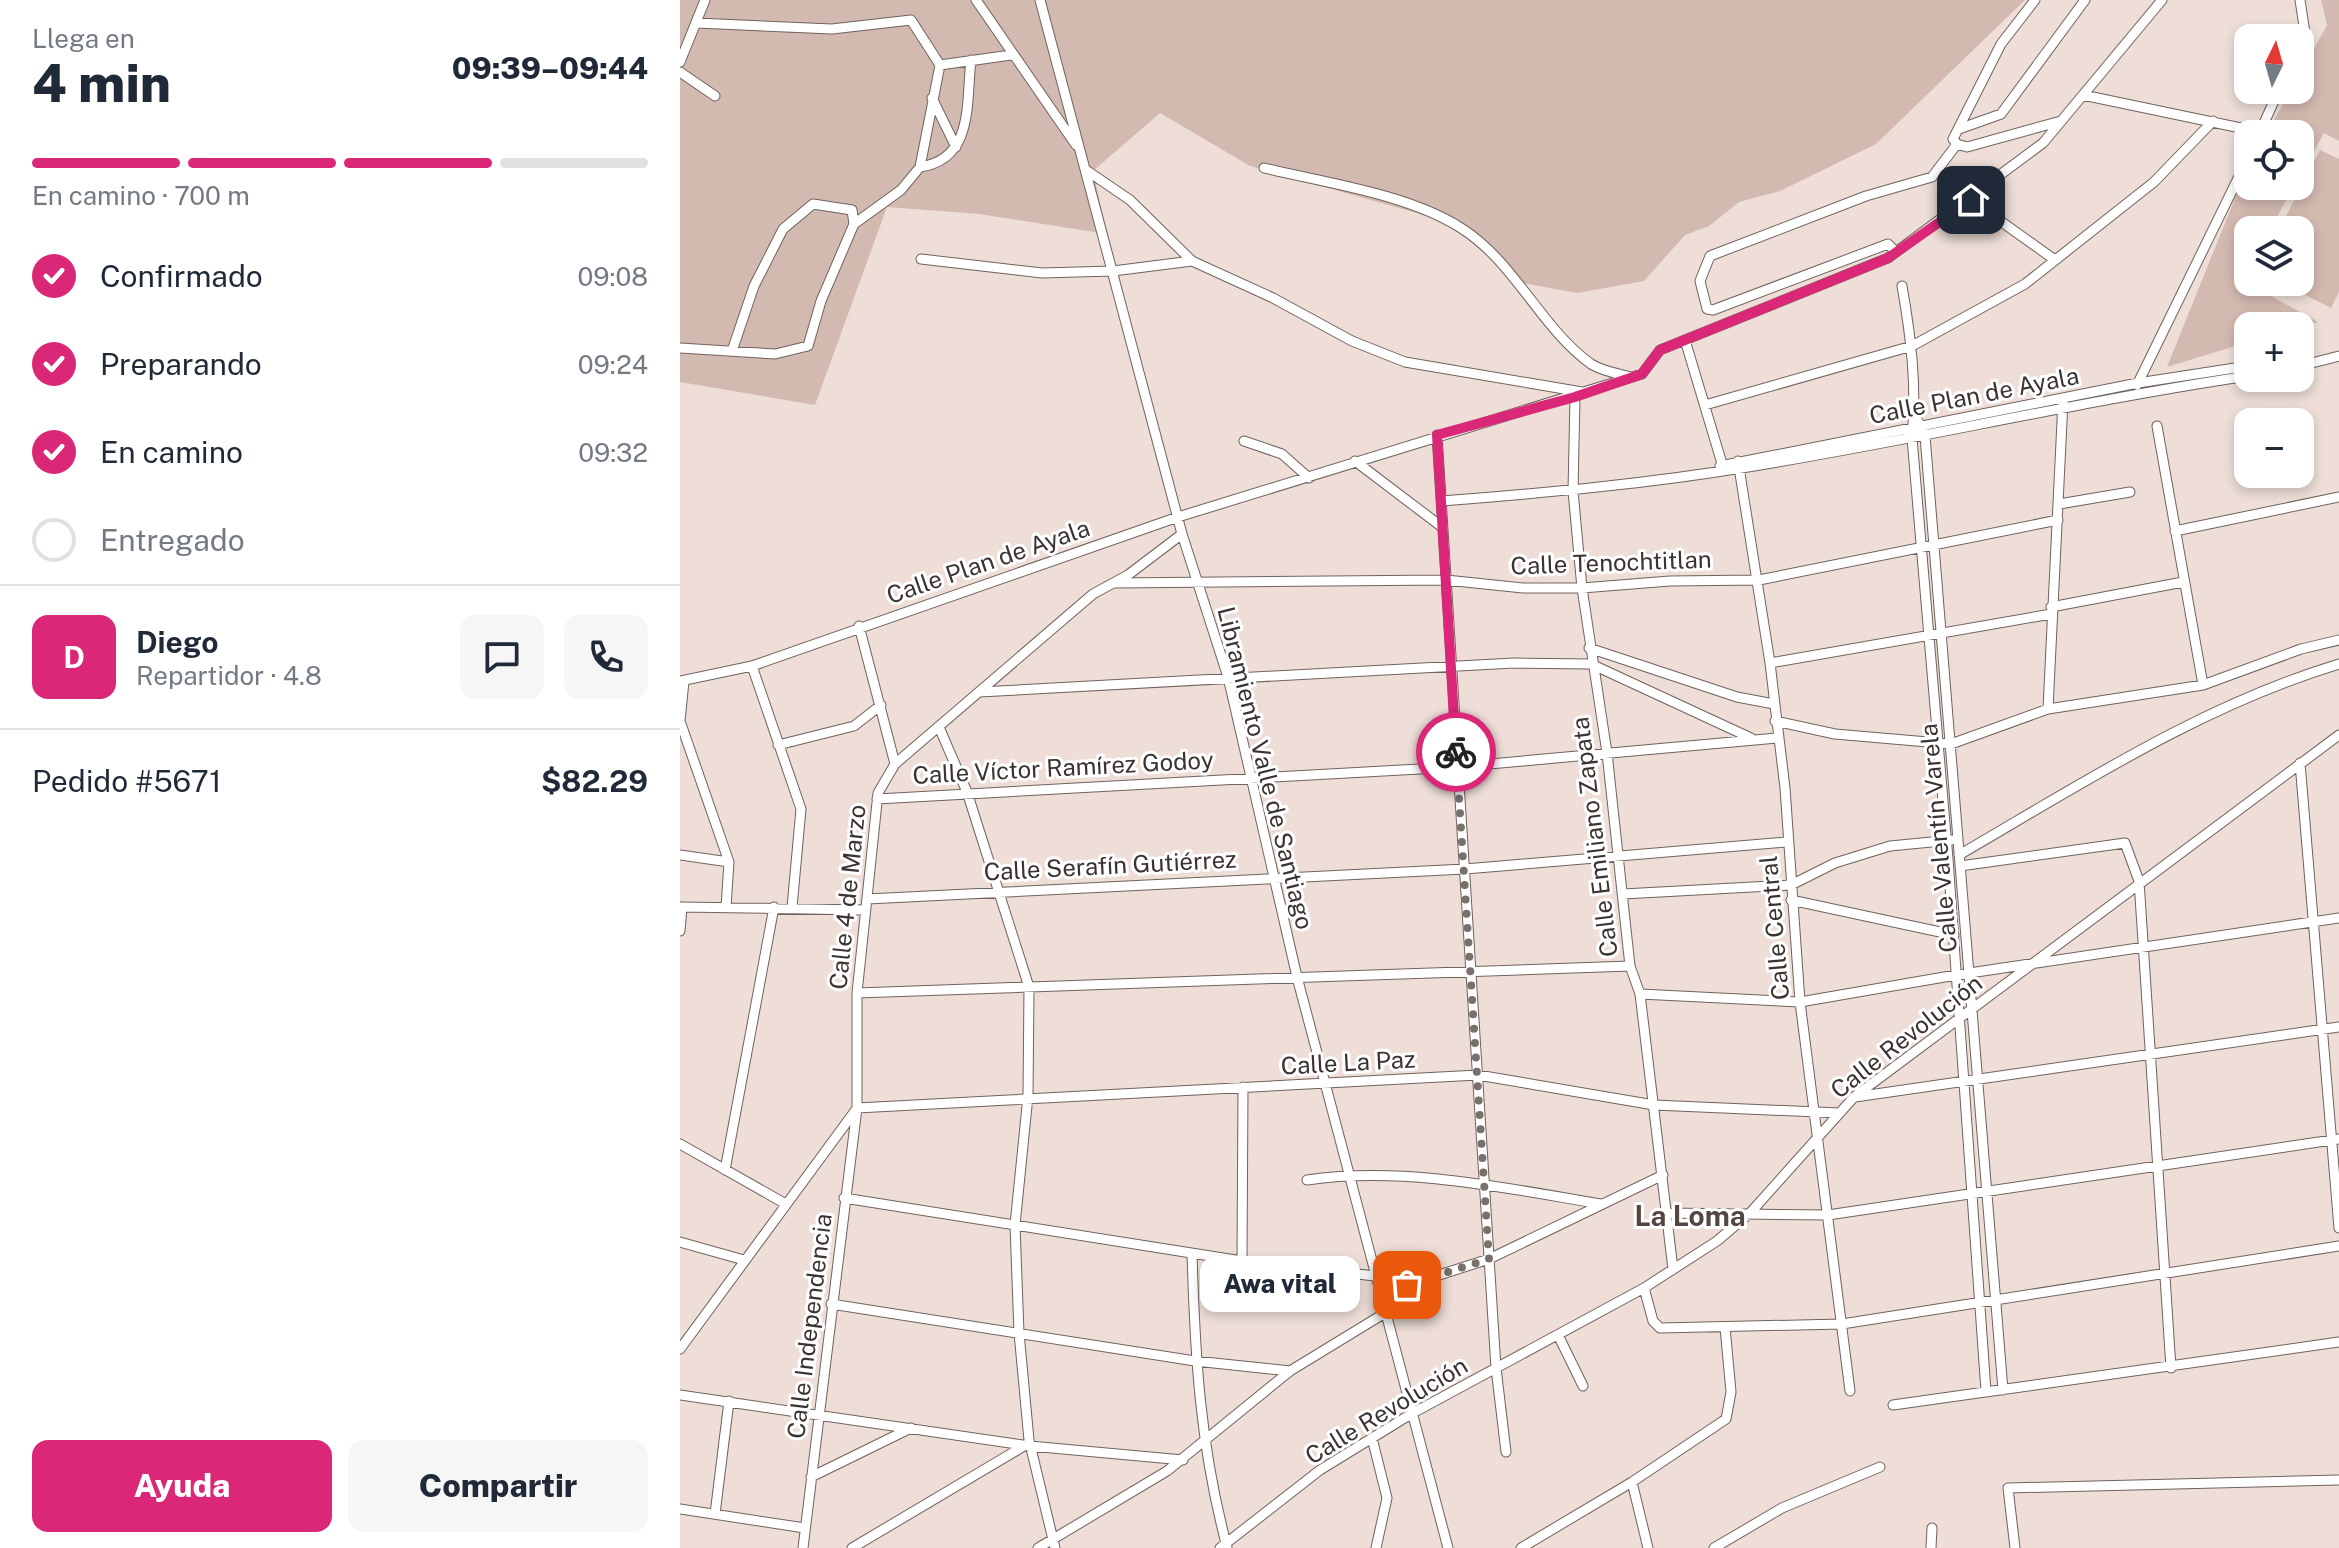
<!DOCTYPE html>
<html lang="es">
<head>
<meta charset="utf-8">
<style>
  body { margin:0; font-family:"Public Sans",sans-serif; background:#f6f6f7; color:#1f2937; height:100vh; display:flex; flex-direction:column; font-size:30px; white-space:nowrap }
  * { box-sizing:border-box; margin:0 }
  p { font-size:26px; color:#747a83 }
  .icon { flex:none; width:44px; height:44px; fill:none; stroke:currentColor; stroke-width:2; stroke-linecap:round; stroke-linejoin:round }
  .map { position:relative; flex:1; overflow:hidden }
  .panel { display:flex; flex-direction:column; background:#fff; width:680px }
  .panel>* { flex:none }
  .needle { width:52px; rotate:5deg }
  .fabs { position:absolute; left:1554px; top:24px; display:grid; gap:16px }
  .fabs a { display:grid; place-items:center; width:80px; height:80px; border-radius:16px; background:#fff; box-shadow:0 4px 12px #0003; font-size:40px }
  .pin { position:absolute; display:grid; place-items:center; width:68px; height:68px; color:#fff; margin:-34px; border-radius:16px; box-shadow:0 4px 12px #0006 }
  .courier { position:absolute; display:grid; place-items:center; width:80px; height:80px; margin:-40px; border:6px solid #db2777; border-radius:50%; background:#fff; color:#222; box-shadow:0 2px 10px #0007 }
  .bubble { position:absolute; height:56px; border-radius:16px; background:#fff; box-shadow:0 4px 12px #0003; font-size:26px; font-weight:800; line-height:56px; text-align:center }
  .headline em { font-style:normal; font-weight:800 }
  .headline div { display:flex; flex-direction:column-reverse }
  .headline { display:flex; align-items:center; justify-content:space-between; height:136px; padding:0 32px }
  h1 { font-size:52px; font-weight:800; line-height:60px }
  .bar { display:grid; grid-template-columns:repeat(4,1fr); gap:12px 8px; align-content:center; height:96px; padding:0 32px }
  .bar i { height:10px; border-radius:6px; background:#e0e1e3 }
  .bar .on { background:#db2777 }
  .bar p { grid-column:span 4 }
  .line { display:flex; align-items:center; gap:20px; padding:0 32px; border-top:2px solid #e0e1e3 }
  .line div { flex:1 }
  .round { display:grid; place-items:center; flex:none; width:84px; height:84px; border-radius:16px; background:#f6f6f7 }
  ol { padding:0 32px; list-style:none }
  li { display:flex; align-items:center; gap:24px; height:88px }
  li p { margin-inline-start:auto }
  li .icon { padding:8px; border-radius:50%; background:#db2777; color:#fff; stroke-width:4 }
  li:last-child { color:#747a83 }
  li i { width:44px; height:44px; border:4px solid #e0e1e3; border-radius:50% }
  .button { display:flex; gap:16px; margin-top:auto; padding:16px 32px }
  .button a { flex:1; height:92px; border-radius:16px; background:#db2777; color:#fff; font-size:32px; font-weight:800; line-height:92px; text-align:center }
  .button a+a { background:#f6f6f7; color:#1f2937 }
  main { display:flex; flex:1; min-height:0 }
  .map>svg:first-child { display:block }
</style>
</head>
<body>
<main>
<section class="panel">
<div class="headline"><div><h1>4 min</h1><p>Llega en</p></div><em>09:39–09:44</em></div>
<div class="bar"><i class="on"></i><i class="on"></i><i class="on"></i><i></i><p>En camino · 700 m</p></div>
<ol>
<li><svg class="icon" aria-label="check" viewBox="0 0 24 24"><path d="M5 12l5 5 9-10"/></svg>Confirmado<p>09:08</p></li>
<li><svg class="icon" aria-label="check" viewBox="0 0 24 24"><path d="M5 12l5 5 9-10"/></svg>Preparando<p>09:24</p></li>
<li><svg class="icon" aria-label="check" viewBox="0 0 24 24"><path d="M5 12l5 5 9-10"/></svg>En camino<p>09:32</p></li>
<li><i></i>Entregado</li>
</ol>
<div class="line" style="height:144px"><b class="round" style="background:#db2777;color:#fff">D</b><div><b>Diego</b><p>Repartidor · 4.8</p></div><a class="round"><svg class="icon" aria-label="chat" viewBox="0 0 24 24"><path d="M4 5h16v11H9l-5 4z"/></svg></a><a class="round"><svg class="icon" aria-label="phone" viewBox="0 0 24 24"><path d="M5 4h4l2 5-3 2q2 4 5 5l2-3 5 2v4C11 20 4 13 5 4z"/></svg></a></div>
<div class="line" style="height:104px"><div>Pedido #5671</div><b>$82.29</b></div>
<div class="button"><a>Ayuda</a><a>Compartir</a></div>
</section>
<div class="map">
<svg width="1659" height="1548" viewBox="0 0 1659 1548">
  <rect width="100%" height="100%" fill="#eeded7"/>
  <path fill="#d3bab0" d="M0,0H1345L1196,144L1100,191L1059,202L1029,226L1005,235L964,281L897,293L832,281L806,249L772,223L570,166L480,113L413,171L427,234L299,214L207,207L135,405L0,382Z
    M1641,0H1659V141L1644,133L1620,176V134H1586L1611,90H1620V74L1647,25Z
    M1640,150L1659,159V292L1651,308L1600,282H1620V230H1599Z
    M1568,166V186H1614L1590,230H1568V269L1562,280L1638,322L1620,327L1568,326V342L1487,367Z"/>
  <g fill="none" stroke-linecap="round" stroke-linejoin="round">
    <defs>
      <path id="minor" d="M296,0L396,145
        M360,0L502,534L548,677L617,977L768,1548
        M1620,0L1625,33L1620,44
        M16,23L152,29L231,20L260,65L331,55
        M0,62L25,0
        M0,72L35,96
        M1403,95L1580,132
        M252,98L276,147
        M1279,129L1321,114L1405,0
        M1579,134L1599,90
        M1277,144L1287,147L1381,121
        M240,167L260,65
        M584,168C646,183 728,194 781,228C835,262 860,327 911,364C922,371 939,374 951,377
        M406,170L450,200L512,261L593,298L672,341L725,362L902,392
        M1291,200L1375,260
        M1216,252L1208,244L1033,310L1027,309L1020,281L1030,256L1186,196L1252,177L1277,144L1273,139L1321,44L1355,0
        M241,259L362,273L433,271L512,261
        M1222,286C1231,337 1237,386 1232,438L1268,859L1306,1391
        M1005,340L1043,467
        M0,348L95,354L128,346L141,301L174,224L221,190L240,167C294,159 286,103 291,60
        M52,351L74,286L103,229L133,204L172,210L174,224
        M1620,366L1659,356
        M1457,385L1568,158
        M895,397L893,491L902,588L927,753L950,966L960,994L993,1269
        M1025,405L1232,346L1345,284L1474,182L1533,121
        M1236,417L1245,436L1323,1390
        M1477,426L1523,685
        M757,435L816,1368L826,1452
        M564,441L602,454L629,478
        M675,461L762,527
        M1058,461L1090,663L1105,788L1120,1002L1170,1391
        M1040,466L1458,383L1568,366
        M761,501C864,493 966,484 1068,467C1235,440 1400,401 1568,376
        M1379,504L1450,492
        M1495,531L1659,497
        M436,583L766,580L843,588H902L990,581L1079,580L1378,520
        M1371,607L1503,582
        M179,626L215,764
        M909,648L1057,697L1094,704
        M1090,663L1371,614
        M72,666L121,809L112,907
        M0,681L72,666L498,517L962,374L980,350L1208,258L1363,143L1482,0
        M4,681L0,721L49,862L46,907
        M299,692L834,663L911,664L1071,738
        M1368,709L1383,401
        M1095,721L1155,734L1271,744L1368,709L1523,685L1621,649L1659,640
        M259,727L287,792L349,987L348,1096L335,1225L339,1333L349,1440L375,1548
        M98,745L174,726L201,705
        M1620,763L1659,1228
        M197,799L776,767L1097,738
        M0,855L49,862
        M1279,855C1403,783 1521,706 1659,664
        M1280,866L1445,843L1459,881L1491,1368
        M943,894L1111,885L1155,863L1210,846L1272,840
        M187,899L785,869L1106,842
        M1111,900L1274,935
        M0,907L186,910
        M0,931L2,907
        M177,993L950,966
        M960,994L1120,1002L1276,975L1659,918
        M1175,1097L1659,1027
        M177,1108L798,1075L974,1105L1159,1113
        M0,1144L104,1203
        M45,1170L94,907
        M627,1180C724,1166 825,1188 921,1204
        M164,1198L562,1261L695,1276
        M987,1213L1148,1215L1659,1139
        M0,1242L64,1260
        M512,1253C515,1357 520,1446 547,1547
        M562,1261L563,1087
        M964,1288L973,1321L980,1328L1162,1324L1659,1246
        M700,1294L809,1259L983,1175
        M151,1304L515,1361L610,1371
        M878,1335L903,1386
        M0,1349L175,1111
        M0,1395L350,1446L503,1460
        M1213,1405L1659,1342
        M692,1438L707,1498L696,1548
        M131,1477L231,1428
        M952,1482L968,1548
        M0,1509L125,1528
        M35,1514L49,1401
        M123,1548L177,1108V993L198,793L215,764L413,594L448,575L502,534
        M172,1548L344,1446
        M358,1548L487,1471L610,1371L705,1313
        M540,1548L640,1470L731,1414L964,1288L1037,1241L1071,1212L1174,1097L1659,735
        M841,1548L952,1482L1046,1419L1051,1392L1045,1327
        M1034,1548L1102,1508L1200,1467
        M1251,1548L1252,1528
        M1335,1548L1328,1488L1659,1480"/>
    </defs>
    <use href="#minor" stroke="#70625c" stroke-width="11"/>
    <use href="#minor" stroke="#fff" stroke-width="9"/>
  </g>
  <g fill="none" stroke-linecap="round" stroke-linejoin="round">
    <path stroke="#796f6b" stroke-width="8" stroke-dasharray="0 14.4" d="M727,1285L809,1259L776,752"/>
    <path stroke="#db2777" stroke-width="10" d="M776,752L757,435L895,397L962,374L980,350L1208,258L1291,200"/>
  </g>
  <g text-anchor="middle" dominant-baseline="central" stroke-width="6" stroke-linejoin="round" paint-order="stroke">
    <g font-size="24" fill="#3a3331" stroke="#fff">
      <text transform="translate(1294 395) rotate(-11)">Calle Plan de Ayala</text>
      <text transform="translate(308 561) rotate(-19)">Calle Plan de Ayala</text>
      <text transform="translate(931 562) rotate(-2)">Calle Tenochtitlan</text>
      <text transform="translate(383 767) rotate(-3)">Calle Víctor Ramírez Godoy</text>
      <text transform="translate(586 768) rotate(76)">Libramiento Valle de Santiago</text>
      <text transform="translate(914 837) rotate(-97)">Calle Emiliano Zapata</text>
      <text transform="translate(1258 838) rotate(-95)">Calle Valentín Varela</text>
      <text transform="translate(430 865) rotate(-3)">Calle Serafín Gutiérrez</text>
      <text transform="translate(167 897) rotate(-84)">Calle 4 de Marzo</text>
      <text transform="translate(1094 928) rotate(-95)">Calle Central</text>
      <text transform="translate(1226 1036) rotate(-38)">Calle Revolución</text>
      <text transform="translate(668 1062) rotate(-3)">Calle La Paz</text>
      <text transform="translate(129 1326) rotate(-83)">Calle Independencia</text>
      <text transform="translate(706 1410) rotate(-31)">Calle Revolución</text>
    </g>
    <g font-size="28" font-weight="bold" fill="#534640" stroke="#fff">
      <text x="1010" y="1215">La Loma</text>
    </g>
  </g>
</svg>
<div class="fabs">
<a><svg class="needle" viewBox="-14 -14 28 28"><path d="M0-13l5 13h-10z" fill="#e53935"/><path d="M0 13l5-13h-10z" fill="#747a83"/></svg></a>
<a><svg class="icon" aria-label="locate" viewBox="0 0 24 24"><circle cx="12" cy="12" r="6"/><path d="M12 2v4M12 18v4M2 12h4M18 12h4"/></svg></a>
<a><svg class="icon" aria-label="layers" viewBox="0 0 24 24"><path d="M12 4l9 5-9 5-9-5zM3 14l9 5 9-5"/></svg></a>
<a>+</a>
<a>−</a>
</div>
<div class="pin" style="left:727px;top:1285px;background:#ea580c"><svg class="icon" aria-label="bag" viewBox="0 0 24 24"><path d="M5 8h14l-1 12H6zM9 8a3 3 0 0 1 6 0"/></svg></div>
<div class="pin" style="left:1291px;top:200px;background:#1f2937"><svg class="icon" aria-label="home" viewBox="0 0 24 24"><path d="M3 11l9-7 9 7M6 9v11h12V9"/></svg></div>
<div class="courier" style="left:776px;top:752px"><svg class="icon" aria-label="bike" viewBox="0 0 24 24"><circle cx="6" cy="16" r="4"/><circle cx="18" cy="16" r="4"/><path d="M6 16l4-8h5l3 8M10 8l3 8H6M13 5h3"/></svg></div>
<div class="bubble" style="left:520px;top:1256px;width:160px">Awa vital</div>
</div>
</main>
</body>
</html>
